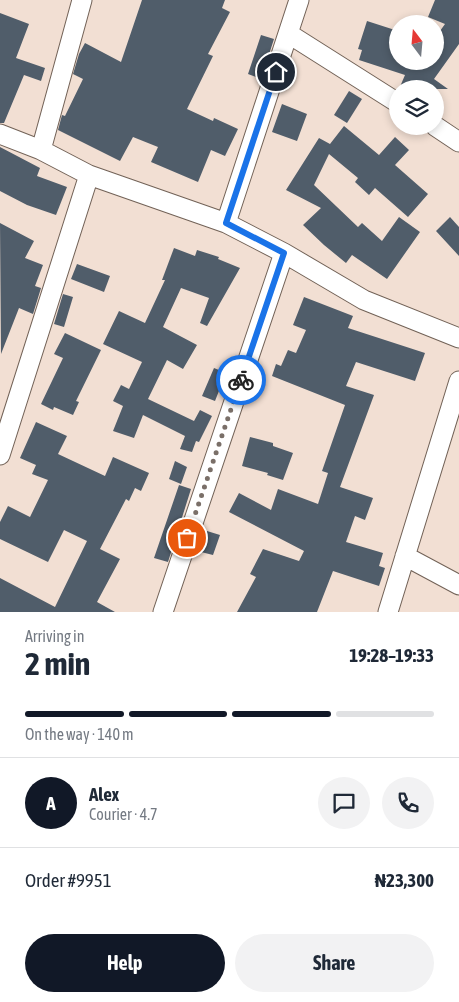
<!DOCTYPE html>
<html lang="en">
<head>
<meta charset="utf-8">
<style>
  body { margin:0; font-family:"Asap Condensed",sans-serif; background:#f2f2f3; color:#1f2937; height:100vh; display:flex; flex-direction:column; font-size:19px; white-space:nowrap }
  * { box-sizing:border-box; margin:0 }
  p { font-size:16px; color:#747a83 }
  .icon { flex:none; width:28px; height:28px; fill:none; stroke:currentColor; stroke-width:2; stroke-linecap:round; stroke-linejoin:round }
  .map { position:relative; height:612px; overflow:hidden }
  .sheet { display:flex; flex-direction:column; background:#fff; flex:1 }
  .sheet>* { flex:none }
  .needle { width:32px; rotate:344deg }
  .fabs { position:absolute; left:389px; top:15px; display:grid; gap:10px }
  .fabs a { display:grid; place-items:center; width:55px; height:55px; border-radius:50%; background:#fff; box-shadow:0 2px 8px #0003; font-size:25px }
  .pin { position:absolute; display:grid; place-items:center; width:42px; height:42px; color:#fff; margin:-21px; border:2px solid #fff; border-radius:50%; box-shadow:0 1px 5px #0007 }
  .courier { position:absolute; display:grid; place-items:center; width:50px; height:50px; margin:-25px; border:4px solid #1a73e8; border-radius:50%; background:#fff; color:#222; box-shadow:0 1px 6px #0007 }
  .head em { font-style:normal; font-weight:700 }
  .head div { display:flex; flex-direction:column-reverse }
  .head { display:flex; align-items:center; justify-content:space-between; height:85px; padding:0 25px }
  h1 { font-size:32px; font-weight:700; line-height:38px }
  .bar { display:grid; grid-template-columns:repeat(4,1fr); gap:8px 5px; align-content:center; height:60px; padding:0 25px }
  .bar i { height:6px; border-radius:4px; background:#e0e1e3 }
  .bar .active { background:#111827 }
  .bar p { grid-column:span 4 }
  .line { display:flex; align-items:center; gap:12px; padding:0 25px; border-top:1px solid #e0e1e3 }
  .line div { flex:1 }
  .round { display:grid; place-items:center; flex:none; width:52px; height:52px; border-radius:26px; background:#f2f2f3 }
  .cta { display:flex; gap:10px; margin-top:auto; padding:10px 25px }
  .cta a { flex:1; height:58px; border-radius:30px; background:#111827; color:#fff; font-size:20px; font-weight:700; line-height:58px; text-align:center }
  .cta a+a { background:#f2f2f3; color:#1f2937 }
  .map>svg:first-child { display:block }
</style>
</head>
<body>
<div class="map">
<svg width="459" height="612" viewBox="0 0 459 612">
  <rect width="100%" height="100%" fill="#f2dfd3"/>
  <path fill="#505d6a" d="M142,0H225L222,8L230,12L208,54L213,56L187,109L213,121L214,118L238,129L225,156L211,150L198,182L151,162L158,147L133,137L120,161L58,130L62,115L65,116L83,79L73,74L79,54L85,43L121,62Z
    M435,0H459V44L434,79L448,89H399L405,75L359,60L362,50L358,49L367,21L398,31V61H435V38L445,24L428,17Z
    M0,13L29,24L16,58L45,68L41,81L24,75L4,123H0Z
    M261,35L274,39L261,79L248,74Z
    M349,91L362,99L347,123L334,115Z
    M282,104L307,114L297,141L272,132Z
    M344,126L379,155L395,137L409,150L395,165L428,194L408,217L375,188L369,195L355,182L358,178L329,154L314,185L358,227L362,223L382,241L399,217L420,232L387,279L352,255L346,263L324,245L303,225L321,208L286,190L319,138L330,144Z
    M0,147L40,168L37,176L67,187L56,215L27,205L0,191Z
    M450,217L459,227V256L436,231Z
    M0,223L34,241L25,258L43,265L35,286L41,288L33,314L19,308L1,354Z
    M174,248L195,256L197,250L219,257L218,259L240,268L207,326L200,323L209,298L181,288L163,327L197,345L183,369L167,360L148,399L194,421L200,410L212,416L199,442L196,441L192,452L180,449L185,436L143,415L134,438L113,431L123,406L113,401L121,385L129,389L142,362L103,344L119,311L145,323L165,280H162Z
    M77,264L110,276L104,292L71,279Z
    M63,294L73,297L64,327L54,324Z
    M304,297L353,316L348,328L425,353L415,381L356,362L346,386L374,395L340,487L373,498L365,520L355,516L346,542L383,553L379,566L385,568L379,586L333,571L317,612H237L256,577L250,574L263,549L299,561L304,551L229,512L239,493L271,510L278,489L318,504L328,473L322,471L345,405L272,376L276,364L281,366L288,350L296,353L306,330L293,325Z
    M65,333L101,350L76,401L79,402L73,415L54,407L53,410L41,404L63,358L54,354Z
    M214,368L226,373L215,401L202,396Z
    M36,422L67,436L58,454L105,476L113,457L149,473L141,491L135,488L129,501L126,499L100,549L120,559L97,602L115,612H0V578L55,607L87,541L64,530L48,562L0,539V522L8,506L30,517L48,480L32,474L36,465L20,458Z
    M250,437L273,443V446L293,453L283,480L267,475L268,473L242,466Z
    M175,461L187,467L181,484L169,479Z
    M179,485L191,489L168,562L154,558Z
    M207,531L220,535L213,555L201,552Z"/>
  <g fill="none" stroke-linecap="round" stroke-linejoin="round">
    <defs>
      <path id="street" d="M289,34L398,103
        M435,126L459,142
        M0,134L41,150L89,175L226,223L284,253L364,300L459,338
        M41,150L82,0
        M226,223L299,0
        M0,455L89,175
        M405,556L459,585
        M163,612L284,253
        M388,612L459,381"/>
    </defs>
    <use href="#street" stroke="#726257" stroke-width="21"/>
    <use href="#street" stroke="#fff" stroke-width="19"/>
  </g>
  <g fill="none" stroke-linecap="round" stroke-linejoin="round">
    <path stroke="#7a6f68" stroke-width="5" stroke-dasharray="0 9" d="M187,538L241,380"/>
    <path stroke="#1a73e8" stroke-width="6" d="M241,380L284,253L226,223L276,72"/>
  </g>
</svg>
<div class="fabs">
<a><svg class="needle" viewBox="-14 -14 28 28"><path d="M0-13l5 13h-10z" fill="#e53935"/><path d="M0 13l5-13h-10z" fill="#747a83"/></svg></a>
<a><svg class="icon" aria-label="layers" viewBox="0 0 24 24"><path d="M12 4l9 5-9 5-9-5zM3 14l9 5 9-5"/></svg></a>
</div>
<div class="pin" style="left:187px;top:538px;background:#ea580c"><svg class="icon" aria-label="bag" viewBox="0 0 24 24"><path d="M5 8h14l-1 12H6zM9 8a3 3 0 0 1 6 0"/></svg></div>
<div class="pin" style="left:276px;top:72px;background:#1f2937"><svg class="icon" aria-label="home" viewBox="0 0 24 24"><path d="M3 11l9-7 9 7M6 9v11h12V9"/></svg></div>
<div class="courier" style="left:241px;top:380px"><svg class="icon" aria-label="bike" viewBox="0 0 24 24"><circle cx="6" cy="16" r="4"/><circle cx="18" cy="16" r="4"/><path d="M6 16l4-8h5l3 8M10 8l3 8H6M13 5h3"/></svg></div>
</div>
<section class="sheet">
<div class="head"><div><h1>2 min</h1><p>Arriving in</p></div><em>19:28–19:33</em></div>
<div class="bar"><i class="active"></i><i class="active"></i><i class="active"></i><i></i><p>On the way · 140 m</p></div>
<div class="line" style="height:90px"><b class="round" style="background:#111827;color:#fff">A</b><div><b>Alex</b><p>Courier · 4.7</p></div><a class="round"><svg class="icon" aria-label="chat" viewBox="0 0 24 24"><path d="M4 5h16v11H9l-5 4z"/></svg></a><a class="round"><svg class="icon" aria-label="phone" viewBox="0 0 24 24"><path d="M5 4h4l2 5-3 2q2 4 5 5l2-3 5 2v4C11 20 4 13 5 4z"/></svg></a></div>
<div class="line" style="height:65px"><div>Order #9951</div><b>₦23,300</b></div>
<div class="cta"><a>Help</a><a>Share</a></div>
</section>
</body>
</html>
